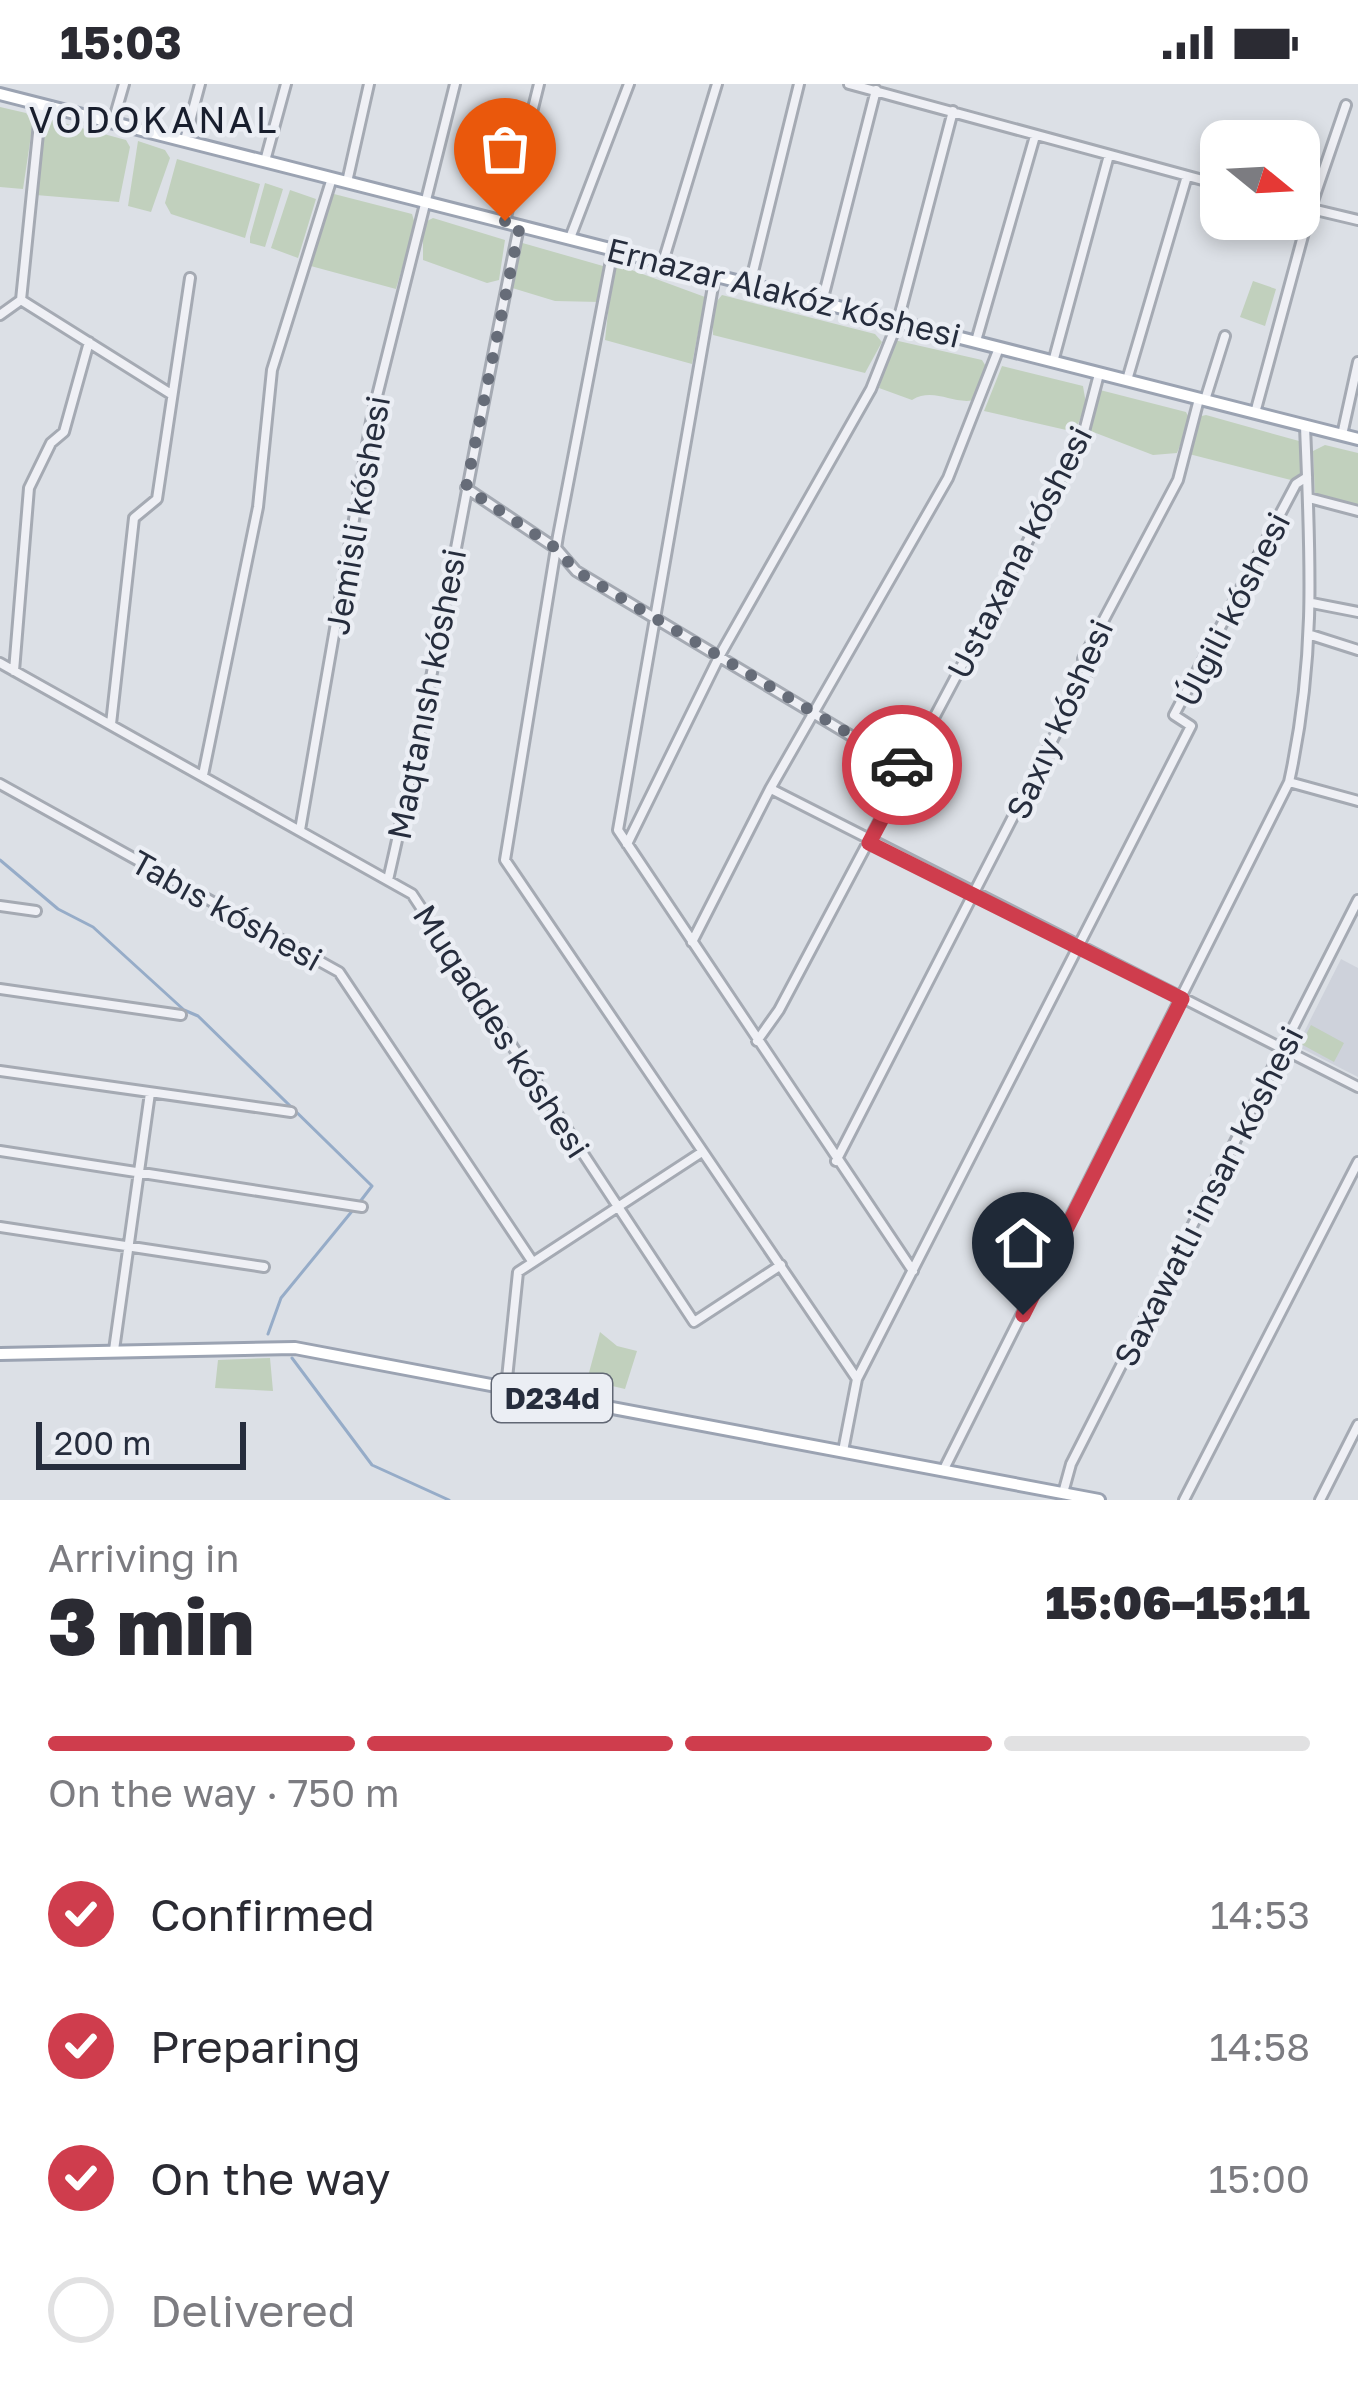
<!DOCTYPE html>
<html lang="en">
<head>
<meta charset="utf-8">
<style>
  body { margin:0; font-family:"Golos Text",sans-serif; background:#f2f2f3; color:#2b2b33; height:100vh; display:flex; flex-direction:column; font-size:45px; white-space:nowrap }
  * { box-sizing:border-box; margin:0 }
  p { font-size:39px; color:#7c7c81 }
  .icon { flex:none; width:66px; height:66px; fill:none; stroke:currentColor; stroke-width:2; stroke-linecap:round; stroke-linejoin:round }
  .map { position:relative; height:1416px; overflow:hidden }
  .sheet { display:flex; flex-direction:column; background:#fff; flex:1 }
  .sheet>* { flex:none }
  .needle { width:78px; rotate:108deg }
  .buttons { position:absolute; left:1200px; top:36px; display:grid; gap:24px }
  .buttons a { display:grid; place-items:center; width:120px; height:120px; border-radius:24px; background:#fff; box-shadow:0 6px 18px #0003; font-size:60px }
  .scale { position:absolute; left:36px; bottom:30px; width:210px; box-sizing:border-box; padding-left:12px; border:6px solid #262d3d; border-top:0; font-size:33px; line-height:42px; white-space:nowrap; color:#262d3d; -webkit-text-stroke:9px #ebeef4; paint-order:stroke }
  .pin { position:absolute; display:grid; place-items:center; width:102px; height:102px; color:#fff; margin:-123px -51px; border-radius:50% 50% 50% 0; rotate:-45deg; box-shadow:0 0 12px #0007 }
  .pin .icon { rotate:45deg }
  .courier { position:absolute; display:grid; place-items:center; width:120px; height:120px; margin:-60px; border:9px solid #cf3d4d; border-radius:50%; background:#fff; color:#222; box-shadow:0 3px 15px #0007 }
  .summary em { font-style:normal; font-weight:800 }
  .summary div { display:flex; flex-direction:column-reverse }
  .summary { display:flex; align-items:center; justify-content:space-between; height:204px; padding:0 48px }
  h1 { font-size:78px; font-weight:800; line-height:90px }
  .bar { display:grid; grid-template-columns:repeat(4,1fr); gap:18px 12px; align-content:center; height:144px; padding:0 48px }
  .bar i { height:15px; border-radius:9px; background:#e1e1e2 }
  .bar .current { background:#cf3d4d }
  .bar p { grid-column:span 4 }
  ol { padding:0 48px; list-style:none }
  li { display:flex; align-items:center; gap:36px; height:132px }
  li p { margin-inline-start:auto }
  li .icon { padding:12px; border-radius:50%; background:#cf3d4d; color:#fff; stroke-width:4 }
  li:last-child { color:#7c7c81 }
  li i { width:66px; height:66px; border:6px solid #e1e1e2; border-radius:50% }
  .status { display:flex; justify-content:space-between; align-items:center; height:84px; padding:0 60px; background:#fff; direction:ltr }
  .status svg { height:33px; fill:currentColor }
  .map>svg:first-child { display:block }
</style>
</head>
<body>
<div class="status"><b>15:03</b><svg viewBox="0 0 49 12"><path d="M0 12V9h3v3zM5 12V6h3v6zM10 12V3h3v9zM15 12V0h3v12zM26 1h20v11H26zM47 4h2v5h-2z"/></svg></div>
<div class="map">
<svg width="1358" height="1416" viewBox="0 0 1358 1416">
  <rect width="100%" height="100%" fill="#dce0e6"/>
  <path fill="#ced2db" d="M1341,875L1358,884V993L1297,962Z"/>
  <path fill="#c1d0bd" d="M0,23L26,29L33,38L23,105L0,103Z
    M52,36L126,56L130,63L119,118L36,111L43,41Z
    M138,57L165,66L170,74L151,128L128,122Z
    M177,75L260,100L245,154L171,130L165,119Z
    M265,99L283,105L265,163L250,159V153Z
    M290,106L316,115L298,174L271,164Z
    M334,110L412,130L415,140L396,205L307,181Z
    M433,134L505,156L499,196L487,199L423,176V139Z
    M519,158L603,182L600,218L555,217L509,203Z
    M618,181L705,213L692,280L605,256L612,191Z
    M1253,197L1276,205L1265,242L1240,233Z
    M722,211L875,250L882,258L865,289L713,251L712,223Z
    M894,256L982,276L987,284L978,315C955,323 935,302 912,316L879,304Z
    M1002,282L1083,302L1086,320L1075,348L984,327Z
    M1100,306L1186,328L1190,336L1177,369L1153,371L1088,346Z
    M1206,331L1299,357L1303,387L1291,396L1189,370L1197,333Z
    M1325,361L1358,369V423L1315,412L1313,367Z
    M1311,941L1344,959L1334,978L1301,960Z
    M600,1248L617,1262L637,1267L625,1305L587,1296Z
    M270,1274L273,1307L215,1304L218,1276Z"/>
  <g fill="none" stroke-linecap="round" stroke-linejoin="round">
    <path stroke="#96acc8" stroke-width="3" d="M0,776L58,825L93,843L184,926L198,932L372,1102L359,1119
      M268,1250L281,1214L353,1126
      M292,1274L372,1381L449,1416"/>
    <defs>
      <path id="minor" d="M849,0L1221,101
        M113,38L124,0
        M185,56L200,0
        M265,77L286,0
        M347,98L369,0
        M1299,122L1358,136
        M505,137L539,0
        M570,154L629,0
        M613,166L558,452L505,776L857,1295
        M663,178L717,0
        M715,191L618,746L913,1187
        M750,200L799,0
        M21,216L171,310
        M822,218L876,6
        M0,231L21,216L41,20
        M976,257L1035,52
        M1053,278L1109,71
        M1127,296L1187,92
        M1205,316L1225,252
        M1255,329L1310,126L1346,21
        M1342,351L1358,278
        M466,404L557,465L576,487L908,686
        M1309,414L1358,427
        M1312,519L1358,528
        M1311,551L1358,566
        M0,579L412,810L694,1238L781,1181
        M14,587L29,404L51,359L64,348L89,258
        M111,640L134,434L157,415L190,194
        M203,691L258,423L272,286L332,94
        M1289,698L1358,717
        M0,700L339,888L532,1177
        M771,705L1358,1003
        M300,746L372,332L455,0
        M627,760L720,571L871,305L898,237L953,27
        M388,796C438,579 473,360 519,143
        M0,822L36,827
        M692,858L770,705L948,394L999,264
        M0,905L181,931
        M757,957L779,926L1082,355L1099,290
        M0,987L291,1028
        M0,1067L362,1123
        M836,1077L1091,581L1083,575L1178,396L1199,315
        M0,1143L264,1183
        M114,1266L150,1009
        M506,1304L518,1188L702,1068
        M843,1367L857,1295L1191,642L1174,631L1296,400L1307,393
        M943,1387L1289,698C1317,571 1310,469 1305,342
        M1063,1409L1071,1380L1358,816
        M1184,1416L1358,1078
        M1320,1416L1358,1341"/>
      <path id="major" d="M0,10L1358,355
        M0,1270L295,1264L1099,1416"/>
    </defs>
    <use href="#minor" stroke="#a5aab3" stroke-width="14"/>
    <use href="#major" stroke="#9ba3b2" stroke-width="16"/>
    <use href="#minor" stroke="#eff0f5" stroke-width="8"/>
    <use href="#major" stroke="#fff" stroke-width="10"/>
  </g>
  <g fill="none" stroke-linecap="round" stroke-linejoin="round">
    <path stroke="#666c78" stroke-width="12" stroke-dasharray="0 21.6" d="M505,137L520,141L466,404L557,465L576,487L902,681"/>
    <path stroke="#cf3d4d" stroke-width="15" d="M902,681L908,686L869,759L1182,915L1023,1231"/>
  </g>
  <g text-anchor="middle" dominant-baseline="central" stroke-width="9" stroke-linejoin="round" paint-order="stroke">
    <rect fill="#ebeef4" stroke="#616774" stroke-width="3" x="492" y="1290" width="120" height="48" rx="9"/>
    <g font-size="30" font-weight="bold" fill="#262d3d">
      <text x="552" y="1314">D234d</text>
    </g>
    <g font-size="33" fill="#262d3d" stroke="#ebeef4">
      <text transform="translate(784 208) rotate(14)">Ernazar Alakóz kóshesi</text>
      <text transform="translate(357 431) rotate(-80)">Jemisli kóshesi</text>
      <text transform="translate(1019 468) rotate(-63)">Ustaxana kóshesi</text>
      <text transform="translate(1232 525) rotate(-63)">Úlgili kóshesi</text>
      <text transform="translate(426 610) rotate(-79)">Maqtanısh kóshesi</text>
      <text transform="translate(1059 635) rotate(-66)">Saxıy kóshesi</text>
      <text transform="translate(227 826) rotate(29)">Tabıs kóshesi</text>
      <text transform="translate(502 947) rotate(57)">Muqaddes kóshesi</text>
      <text transform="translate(1208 1112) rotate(-63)">Saxawatlı insan kóshesi</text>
    </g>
    <g font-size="36" letter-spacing="3" fill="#181e2d" stroke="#ebeef4">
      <text x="154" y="35">VODOKANAL</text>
    </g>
  </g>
</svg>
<div class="buttons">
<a><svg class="needle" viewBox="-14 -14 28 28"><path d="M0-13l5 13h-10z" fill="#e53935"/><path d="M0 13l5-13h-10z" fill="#7c7c81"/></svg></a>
</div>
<div class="scale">200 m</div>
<div class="pin" style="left:505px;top:137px;background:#ea580c"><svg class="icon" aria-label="bag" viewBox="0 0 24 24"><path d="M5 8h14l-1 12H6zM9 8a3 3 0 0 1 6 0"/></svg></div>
<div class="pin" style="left:1023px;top:1231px;background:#1f2937"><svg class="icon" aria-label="home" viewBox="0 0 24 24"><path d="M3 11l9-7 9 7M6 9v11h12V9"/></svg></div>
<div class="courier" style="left:902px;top:681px"><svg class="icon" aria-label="car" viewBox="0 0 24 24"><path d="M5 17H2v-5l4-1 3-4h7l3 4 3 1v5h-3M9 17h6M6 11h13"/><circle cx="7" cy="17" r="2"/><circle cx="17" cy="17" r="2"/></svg></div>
</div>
<section class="sheet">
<div class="summary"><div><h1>3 min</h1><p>Arriving in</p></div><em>15:06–15:11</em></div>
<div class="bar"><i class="current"></i><i class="current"></i><i class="current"></i><i></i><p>On the way · 750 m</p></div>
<ol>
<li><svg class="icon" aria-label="check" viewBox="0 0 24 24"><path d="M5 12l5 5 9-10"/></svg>Confirmed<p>14:53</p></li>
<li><svg class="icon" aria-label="check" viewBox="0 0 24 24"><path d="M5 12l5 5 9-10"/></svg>Preparing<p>14:58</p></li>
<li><svg class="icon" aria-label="check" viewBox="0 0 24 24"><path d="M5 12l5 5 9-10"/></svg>On the way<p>15:00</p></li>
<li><i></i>Delivered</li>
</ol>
</section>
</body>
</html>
